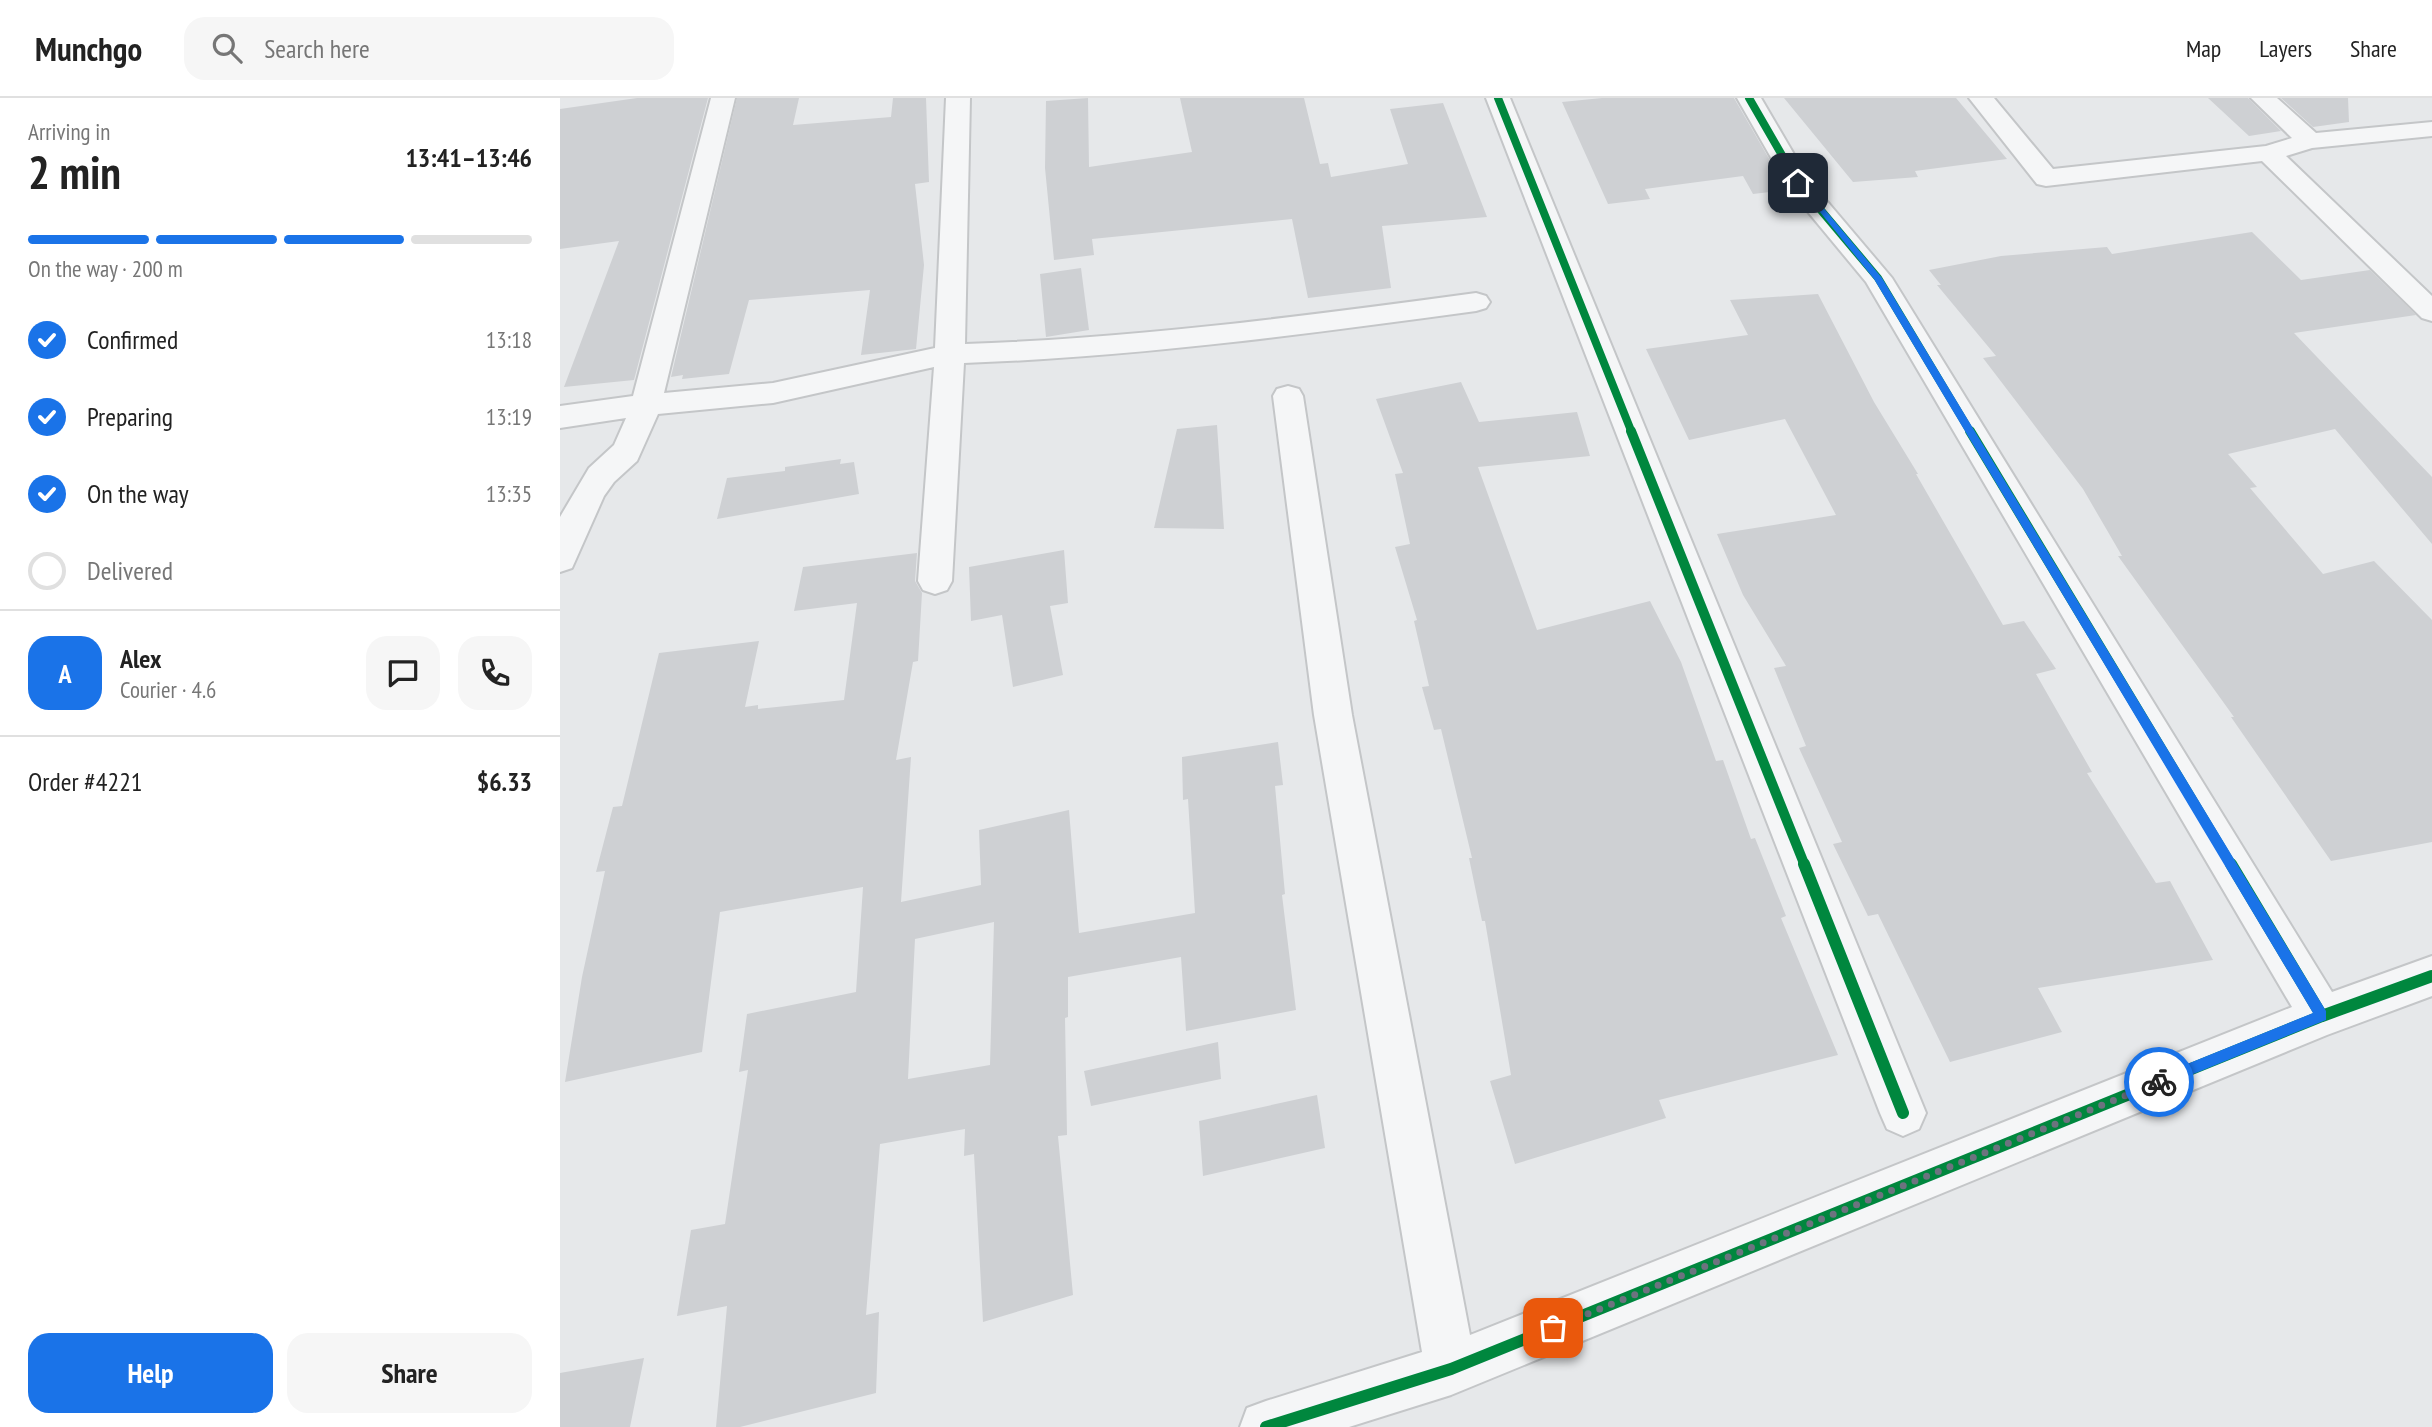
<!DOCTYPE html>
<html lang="en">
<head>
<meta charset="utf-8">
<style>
  body { margin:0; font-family:"PT Sans Narrow",sans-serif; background:#f6f6f6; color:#222; height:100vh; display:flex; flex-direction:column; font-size:26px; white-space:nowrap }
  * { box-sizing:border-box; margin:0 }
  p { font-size:23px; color:#767676 }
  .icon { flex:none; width:38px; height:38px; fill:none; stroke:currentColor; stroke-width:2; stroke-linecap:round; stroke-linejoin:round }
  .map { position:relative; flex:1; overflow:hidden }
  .details { display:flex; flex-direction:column; background:#fff; width:560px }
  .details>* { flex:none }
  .pin { position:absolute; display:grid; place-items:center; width:60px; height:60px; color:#fff; margin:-30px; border-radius:14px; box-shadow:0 4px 10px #0006 }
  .courier { position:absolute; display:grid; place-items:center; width:70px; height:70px; margin:-35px; border:5px solid #1a73e8; border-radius:50%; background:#fff; color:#222; box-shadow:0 2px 9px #0007 }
  .overview em { font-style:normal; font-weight:800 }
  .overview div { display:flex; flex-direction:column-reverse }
  .overview { display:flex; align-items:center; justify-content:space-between; height:119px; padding:0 28px }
  h1 { font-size:46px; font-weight:800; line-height:52px }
  .bar { display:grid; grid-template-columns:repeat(4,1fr); gap:10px 7px; align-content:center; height:84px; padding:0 28px }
  .bar i { height:9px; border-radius:5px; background:#e0e0e0 }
  .bar .current { background:#1a73e8 }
  .bar p { grid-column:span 4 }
  .line { display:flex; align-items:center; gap:18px; padding:0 28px; border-top:2px solid #e0e0e0 }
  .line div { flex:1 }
  .round { display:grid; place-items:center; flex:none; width:74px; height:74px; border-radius:21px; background:#f6f6f6 }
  ol { padding:0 28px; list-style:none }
  li { display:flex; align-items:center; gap:21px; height:77px }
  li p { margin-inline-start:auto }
  li .icon { padding:7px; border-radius:50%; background:#1a73e8; color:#fff; stroke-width:4 }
  li:last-child { color:#767676 }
  li i { width:38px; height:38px; border:4px solid #e0e0e0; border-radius:50% }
  .action { display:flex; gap:14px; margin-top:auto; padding:14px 28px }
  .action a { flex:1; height:80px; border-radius:21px; background:#1a73e8; color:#fff; font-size:28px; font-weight:800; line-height:80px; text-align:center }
  .action a+a { background:#f6f6f6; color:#222 }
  header { display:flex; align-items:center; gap:42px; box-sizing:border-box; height:98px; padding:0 35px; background:#fff; border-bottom:2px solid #e0e0e0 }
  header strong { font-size:33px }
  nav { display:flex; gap:38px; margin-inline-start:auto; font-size:24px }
  .search { width:490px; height:63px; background:#f6f6f6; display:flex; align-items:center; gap:18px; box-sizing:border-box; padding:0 24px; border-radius:21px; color:#767676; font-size:26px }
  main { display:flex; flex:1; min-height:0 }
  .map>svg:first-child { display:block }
</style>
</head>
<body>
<header>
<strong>Munchgo</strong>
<div class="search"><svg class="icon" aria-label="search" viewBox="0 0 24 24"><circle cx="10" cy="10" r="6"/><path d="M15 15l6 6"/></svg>Search here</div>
<nav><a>Map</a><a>Layers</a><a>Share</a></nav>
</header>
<main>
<section class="details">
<div class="overview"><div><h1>2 min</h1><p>Arriving in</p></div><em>13:41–13:46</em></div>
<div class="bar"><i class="current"></i><i class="current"></i><i class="current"></i><i></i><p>On the way · 200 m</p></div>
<ol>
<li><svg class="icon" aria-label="check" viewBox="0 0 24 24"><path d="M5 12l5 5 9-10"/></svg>Confirmed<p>13:18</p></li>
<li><svg class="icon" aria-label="check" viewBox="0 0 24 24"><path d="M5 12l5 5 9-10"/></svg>Preparing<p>13:19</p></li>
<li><svg class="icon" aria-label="check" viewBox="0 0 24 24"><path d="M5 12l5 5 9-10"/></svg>On the way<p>13:35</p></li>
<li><i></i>Delivered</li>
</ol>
<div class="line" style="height:126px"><b class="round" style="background:#1a73e8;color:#fff">A</b><div><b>Alex</b><p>Courier · 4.6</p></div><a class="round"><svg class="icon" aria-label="chat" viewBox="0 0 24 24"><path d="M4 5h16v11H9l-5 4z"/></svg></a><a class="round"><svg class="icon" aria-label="phone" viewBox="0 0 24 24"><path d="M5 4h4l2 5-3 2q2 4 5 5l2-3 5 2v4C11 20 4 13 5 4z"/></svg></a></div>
<div class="line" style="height:91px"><div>Order #4221</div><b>$6.33</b></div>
<div class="action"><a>Help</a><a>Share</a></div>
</section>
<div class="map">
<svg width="1872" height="1329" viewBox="0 0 1872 1329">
  <rect width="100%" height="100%" fill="#e6e8ea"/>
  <path fill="#ced0d3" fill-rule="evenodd" d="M77,0H148L74,282L4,289L59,143L0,151V11Z
    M177,0H239L233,27L331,19L333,0H366L369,84L355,86L364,167L356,251L301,257L310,192L189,202L169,276L122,281L123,277L111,279Z
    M528,0L529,69L632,54L620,0H744L760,66L768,65L771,79L848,66L830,11L883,5L927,119L822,128L831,190L748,200L732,121L532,141L534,157L494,162L485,70L486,3Z
    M1042,0H1174L1227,92L1193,96L1183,78L1085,91L1090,101L1048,106L1002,4Z
    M1224,0H1396L1447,61L1355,73L1358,79L1293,84Z
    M1648,0H1688L1721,33L1689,38Z
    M1721,0H1788L1789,24L1753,29Z
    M1692,134L1741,182L1810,172L1856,217L1734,235L1872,379V446L1775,331L1668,356L1697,389L1690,390L1763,476L1814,463L1872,522V744L1771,763L1671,619H1674L1558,458H1562L1523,391L1423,260L1436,258L1377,187H1381L1369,172L1441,158L1547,149L1552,156Z
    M521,170L529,232L486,239L480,176Z
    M1258,196L1314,304L1358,376H1356L1443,527L1464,523L1496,571L1476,576L1532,674L1527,675L1596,785L1610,783L1653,862L1478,890L1502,934L1390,964L1318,816L1308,818L1273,746L1282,744L1239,650L1246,648L1214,570L1226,568L1183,497L1157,436L1276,417L1225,321L1129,342L1086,251L1188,237L1170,202Z
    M901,284L919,324L1017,314L1030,358L918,369L977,532L1090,503L1121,564L1156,663L1163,662L1191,741L1195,740L1226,818L1221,820L1278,957L1099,1002L1106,1020L955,1066L930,983L951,977L925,823H922L909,760H912L881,631L874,632L862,589L869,588L854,523L857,522L835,449L850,446L835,376L843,375L816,301Z
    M657,327L664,431L594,430L617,331Z
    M281,361L280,366L294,364L299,396L157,421L167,380L225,373V369Z
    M504,452L508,505L490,508L503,577L453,589L442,517L411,523L409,469Z
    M357,455L355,483L362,495L358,563L353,564L336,662L351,659L341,804L421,787L419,732L509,712L519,835L635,815L628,701L623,702L622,659L718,644L723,687L715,688L725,796L722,797L736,912L626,933L621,859L508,879V919L505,920L507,1037L498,1038L513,1197L423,1224L414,1056L404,1058L405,1031L320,1046L306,1217L319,1214L316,1295L180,1329H156L167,1208L117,1218L131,1132L165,1126L188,972L179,974L187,916L296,894L303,789L160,814L142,954L5,984L22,879L45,773L36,774L53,709L62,708L99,555L199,543L185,609L198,607V611L284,602L297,505L234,513L243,469ZM434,824L430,967L348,981L355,841Z
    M658,944L661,981L531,1008L524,973Z
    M757,997L765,1050L643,1078L639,1023Z
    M84,1260L70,1329H0V1275Z"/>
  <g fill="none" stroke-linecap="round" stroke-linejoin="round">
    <defs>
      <path id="minor" d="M151,0H175L104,295L213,285L375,250L386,0H410L405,246C577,240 746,218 916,195L926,198L930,204L926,210L916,213C746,236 576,259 404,265L392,483L387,492L375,496L363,492L358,483L374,269L213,305L98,316L77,363L54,384L44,398L12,470L0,474V419L29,370L54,347L66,320L0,330V308L73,298Z
        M926,0H950L1366,1015L1359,1031L1343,1038L1327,1031L1320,1015Z
        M1177,0H1201L1249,82L1332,180L1772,894L1872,858V898L1767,937L891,1297L789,1329H680L687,1310L706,1303L862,1254L754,617L713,298L717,291L728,288L739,291L743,298L792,617L910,1237L1732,909L1306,184L1229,91Z
        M1409,0H1434L1493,71L1706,48L1732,40L1691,0H1717L1756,35L1872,24V38L1752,50L1726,58L1872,198V223L1862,220L1702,63L1486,88L1477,86Z"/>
    </defs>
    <use href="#minor" stroke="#c4c6c8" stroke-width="4"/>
    <use href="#minor" fill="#f5f6f7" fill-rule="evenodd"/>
    <defs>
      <path id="cycleway-far2" d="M938,0L1072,335
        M1189,0L1238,85L1318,180L1411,335"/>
      <path id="cycleway-far1" d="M1071,333L1245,768
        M1410,333L1672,768"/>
      <path id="cycleway" d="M1244,766L1343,1015
        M1671,766L1762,918
        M706,1329L891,1271L1762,918L1872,878"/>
    </defs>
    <use href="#cycleway-far2" stroke="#f4f6f9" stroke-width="11"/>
    <use href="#cycleway-far1" stroke="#f4f6f9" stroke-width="14"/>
    <use href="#cycleway" stroke="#f4f6f9" stroke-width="17"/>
    <use href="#cycleway-far2" stroke="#00873e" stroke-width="8"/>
    <use href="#cycleway-far1" stroke="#00873e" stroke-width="10"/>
    <use href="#cycleway" stroke="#00873e" stroke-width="12"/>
  </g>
  <path fill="#1a73e8" d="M1235,83H1241L1322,180L1766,913V922L1599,990L1595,988V979L1753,915L1314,181Z"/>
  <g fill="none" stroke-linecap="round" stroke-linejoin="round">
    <path stroke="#6c737f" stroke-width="7" stroke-dasharray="0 12.6" d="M993,1230L1599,984"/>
  </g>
</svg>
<div class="pin" style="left:993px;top:1230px;background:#ea580c"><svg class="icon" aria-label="bag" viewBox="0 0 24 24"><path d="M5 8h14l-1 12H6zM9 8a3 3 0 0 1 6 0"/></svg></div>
<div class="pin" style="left:1238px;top:85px;background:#1f2937"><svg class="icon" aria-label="home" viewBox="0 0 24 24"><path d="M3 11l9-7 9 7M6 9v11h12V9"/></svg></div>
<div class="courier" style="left:1599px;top:984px"><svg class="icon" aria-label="bike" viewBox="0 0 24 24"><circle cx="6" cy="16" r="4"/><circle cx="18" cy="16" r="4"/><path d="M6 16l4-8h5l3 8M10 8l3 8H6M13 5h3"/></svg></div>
</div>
</main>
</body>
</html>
